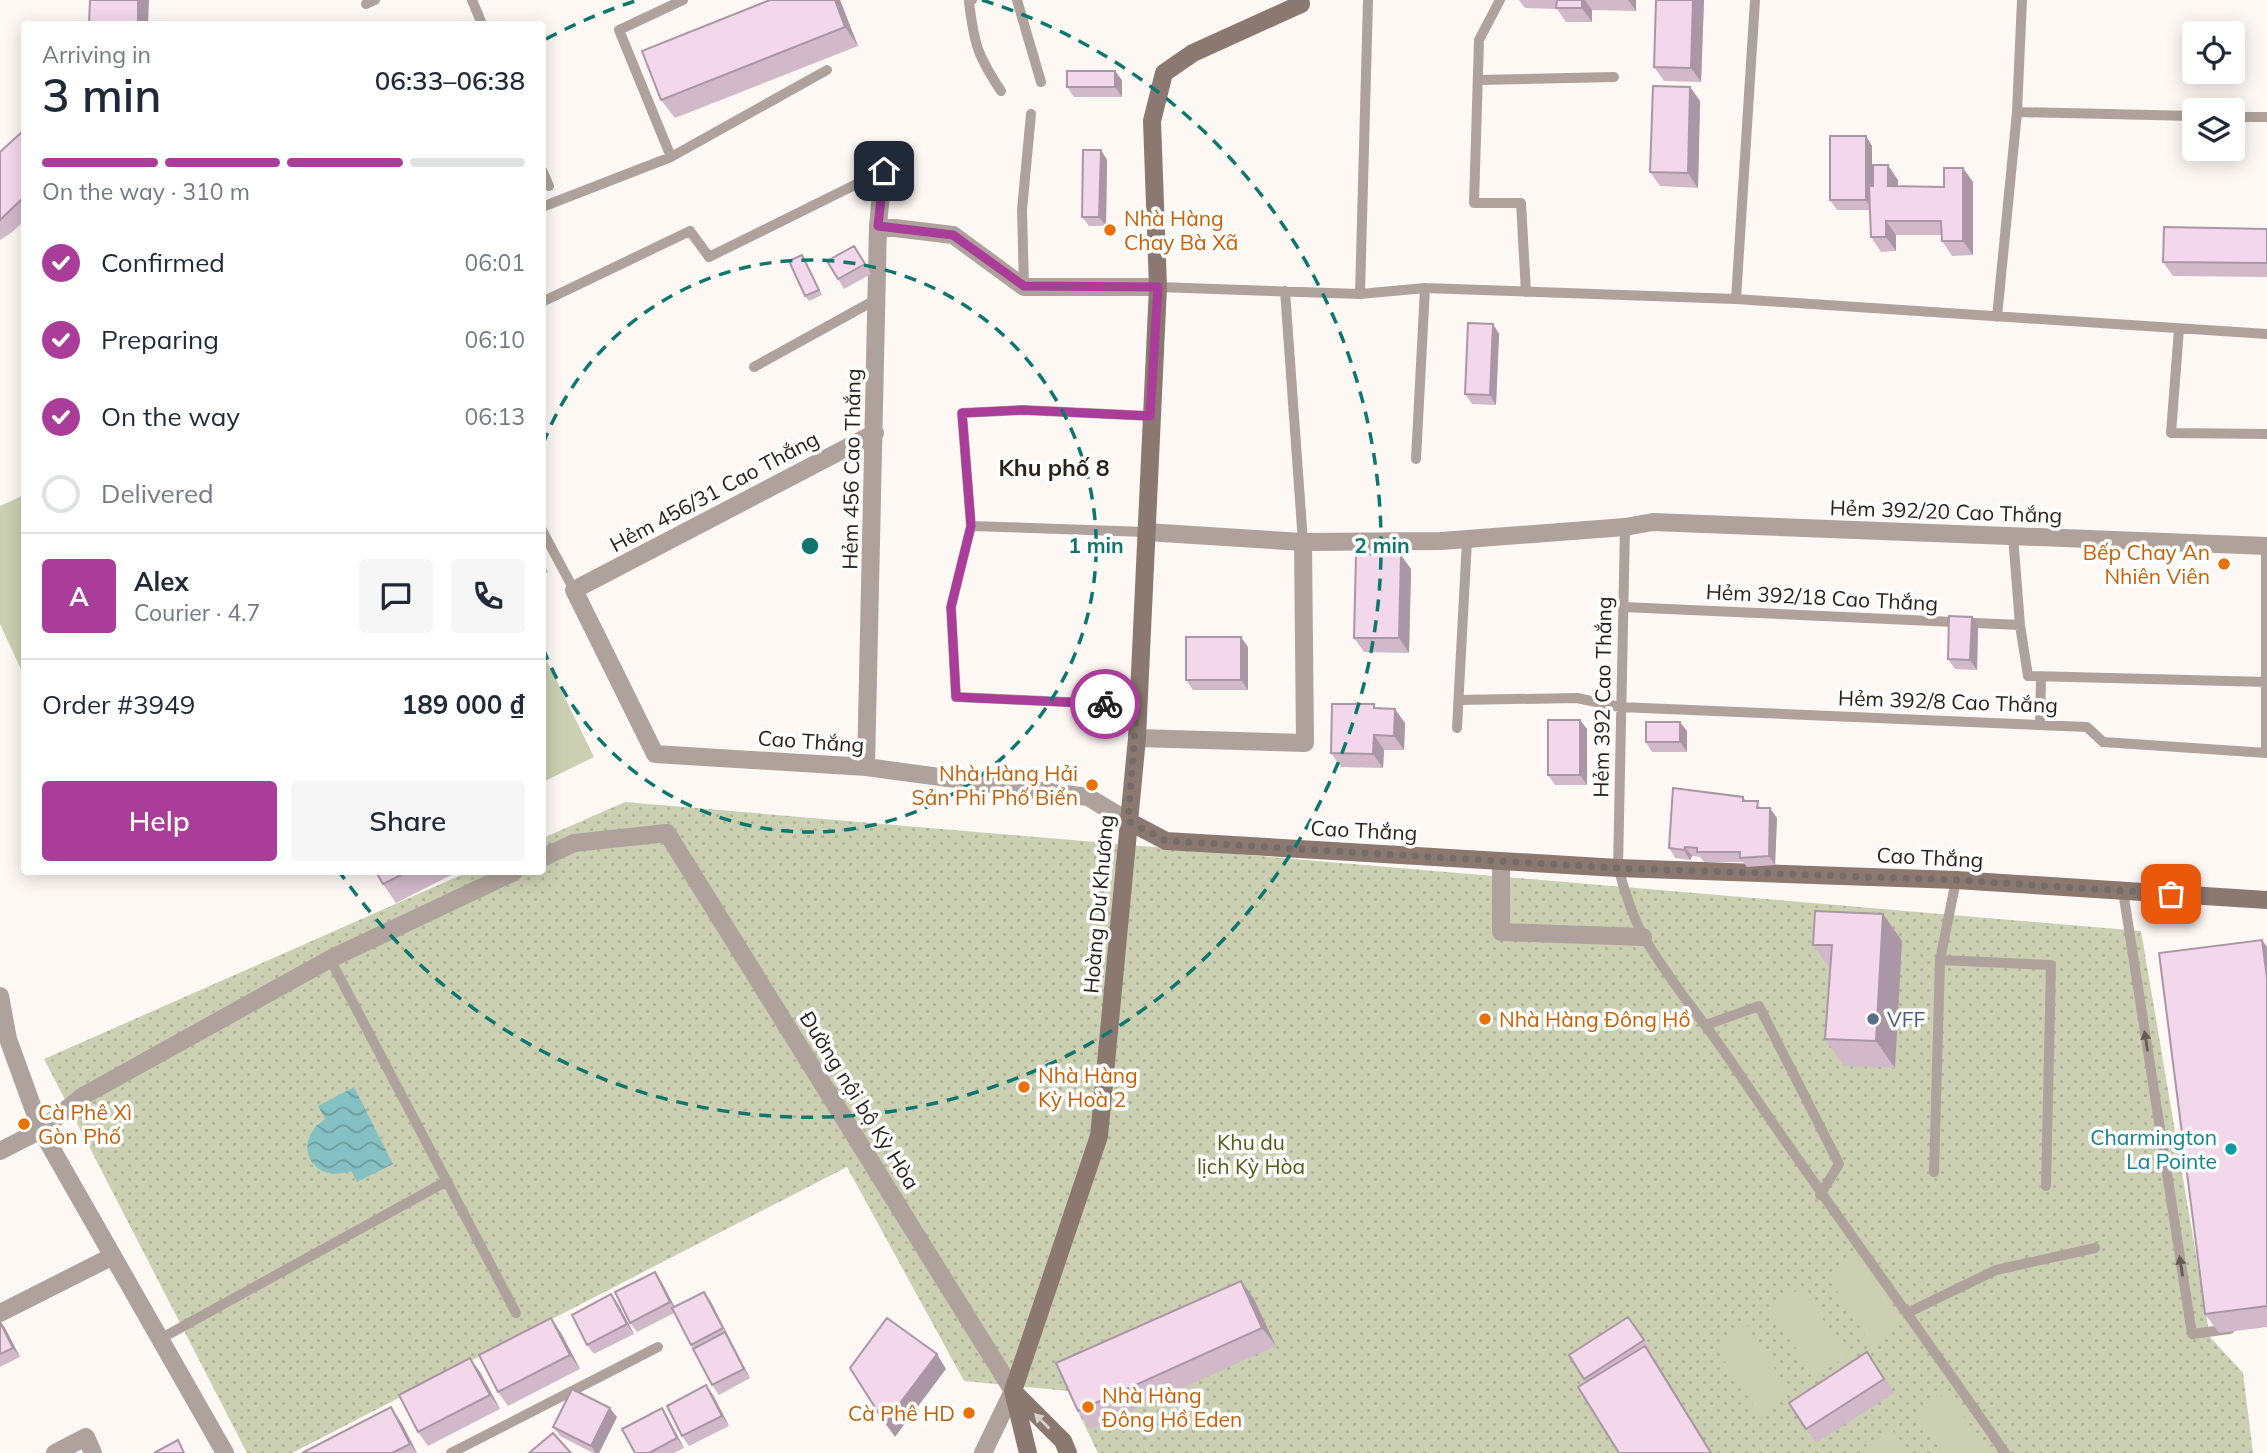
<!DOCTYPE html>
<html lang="en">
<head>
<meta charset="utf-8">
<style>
  body { margin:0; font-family:Mulish,sans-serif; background:#f6f6f7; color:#1f2937; height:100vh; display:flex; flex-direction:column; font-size:26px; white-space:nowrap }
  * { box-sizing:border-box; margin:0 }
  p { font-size:23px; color:#747a83 }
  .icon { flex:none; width:38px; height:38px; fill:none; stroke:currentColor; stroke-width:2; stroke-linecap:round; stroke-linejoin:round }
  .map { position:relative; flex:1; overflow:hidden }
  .sheet { position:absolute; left:21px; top:21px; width:525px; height:854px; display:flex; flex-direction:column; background:#fff; border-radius:7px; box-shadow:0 4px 18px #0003 }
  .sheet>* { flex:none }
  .controls { position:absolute; left:2182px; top:21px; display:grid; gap:14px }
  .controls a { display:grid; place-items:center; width:63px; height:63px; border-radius:7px; background:#fff; box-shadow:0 4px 18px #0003; font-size:35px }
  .pin { position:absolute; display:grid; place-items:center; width:60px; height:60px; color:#fff; margin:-30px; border-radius:14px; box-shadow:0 4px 10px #0006 }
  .courier { position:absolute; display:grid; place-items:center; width:70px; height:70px; margin:-35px; border:5px solid #aa3c9a; border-radius:50%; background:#fff; color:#222; box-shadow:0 2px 9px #0007 }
  .headline em { font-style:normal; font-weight:600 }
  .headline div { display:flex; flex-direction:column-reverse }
  .headline { display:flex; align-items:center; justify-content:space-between; height:119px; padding:0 21px }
  h1 { font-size:46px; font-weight:600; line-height:52px }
  .bar { display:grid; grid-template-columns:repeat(4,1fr); gap:10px 7px; align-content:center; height:84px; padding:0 21px }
  .bar i { height:9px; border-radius:5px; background:#e0e1e3 }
  .bar .current { background:#aa3c9a }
  .bar p { grid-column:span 4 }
  .line { display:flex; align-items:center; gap:18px; padding:0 21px; border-top:2px solid #e0e1e3 }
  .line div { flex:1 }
  .round { display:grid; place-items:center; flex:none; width:74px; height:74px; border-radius:7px; background:#f6f6f7 }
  ol { padding:0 21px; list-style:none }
  li { display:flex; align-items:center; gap:21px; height:77px }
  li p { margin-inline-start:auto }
  li .icon { padding:7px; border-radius:50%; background:#aa3c9a; color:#fff; stroke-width:4 }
  li:last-child { color:#747a83 }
  li i { width:38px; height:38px; border:4px solid #e0e1e3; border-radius:50% }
  .button { display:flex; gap:14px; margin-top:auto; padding:14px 21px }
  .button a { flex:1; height:80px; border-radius:7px; background:#aa3c9a; color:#fff; font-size:28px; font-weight:600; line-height:80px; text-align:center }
  .button a+a { background:#f6f6f7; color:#1f2937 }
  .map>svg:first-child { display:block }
</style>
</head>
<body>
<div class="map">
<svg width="2267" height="1453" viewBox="0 0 2267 1453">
  <defs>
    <pattern id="park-dots" width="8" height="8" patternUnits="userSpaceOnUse" patternTransform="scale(1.75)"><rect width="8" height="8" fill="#cbd0b2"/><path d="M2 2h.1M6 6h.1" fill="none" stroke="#aeb298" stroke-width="1.8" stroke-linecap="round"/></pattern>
    <pattern id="water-waves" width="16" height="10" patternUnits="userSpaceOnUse" patternTransform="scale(1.75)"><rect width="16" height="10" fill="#85c1c2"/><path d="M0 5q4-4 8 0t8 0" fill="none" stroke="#6d9c9d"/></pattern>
  </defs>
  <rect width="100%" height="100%" fill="#fef8f5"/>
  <path fill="url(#park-dots)" d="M625,802L2141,931L2210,1337L2243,1373L2253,1453H1098L1068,1391L964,1381L847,1167L292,1453H247L44,1059L468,872H542L543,838Z"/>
  <path fill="#cbd0b2" d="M24,495V676L0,624V506Z
    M543,653L594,757L543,782H542Z
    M1859,1254L1904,1323L1871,1344L1826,1275Z
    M1802,1287L1847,1356L1815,1377L1769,1308Z
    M1746,1324L1791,1393L1759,1414L1714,1345Z
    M1948,1392L1988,1453H1942L1915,1413Z
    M1892,1429L1908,1453H1862L1860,1450Z"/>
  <path fill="url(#water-waves)" d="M354,1087L393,1164L357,1182L351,1171C312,1185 290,1142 325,1119L318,1106Z"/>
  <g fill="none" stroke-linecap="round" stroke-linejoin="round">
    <path stroke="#afa29c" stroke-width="10" d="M472,0L482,24
      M683,0L619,30L671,157L827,70
      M972,0L969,2C974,43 977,55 1001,91
      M1017,0L1041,82
      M1500,0L1479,40L1474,203H1521L1526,292
      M366,4L375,0
      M1478,80L1614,77
      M2017,112L2194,116
      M2233,117H2267
      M542,170L549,186
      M542,207L671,157
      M1024,287L1022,210L1031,114
      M1158,287L1360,294L1368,0
      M1285,291L1303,542
      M1360,294L1425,288L1736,299L2267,334
      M1736,299L1755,0
      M542,302L690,231L709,257L883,171
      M1997,317L2017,112L2022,0
      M2179,329L2171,433L2267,434
      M754,367L877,299
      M1416,459L1425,288
      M971,526L962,413L1023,410L1150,416
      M1625,527L1618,868C1625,891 1632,916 1644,937C1669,981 1704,1021 1732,1063C1820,1195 1915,1322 2005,1453
      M542,530L574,590
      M2013,536L2020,625L2028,676L2267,682
      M1623,607L2020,625
      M1459,700L1577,698L1620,707L2087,727L2103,742L2267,753
      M1137,705L956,697L951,607L971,526L1146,532
      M2040,724L2041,678
      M1457,728L1467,540
      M2266,753V546
      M2123,891L2192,1334L2230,1329
      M330,959L516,1313
      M1940,960L2051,965L2046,1186
      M1706,1025L1759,1006L1839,1164L1820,1195
      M1934,1172L1940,960L1956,880
      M1909,1312L1996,1270L2095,1248
      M160,1339L447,1181
      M451,1453L658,1347"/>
    <path stroke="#afa29c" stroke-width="18" d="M878,226L953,235L1024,287H1158
      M875,433L574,590L655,754L866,767L1088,797L1128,821
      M1146,532L1303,542L1441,541L1625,527L1653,522L2267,546
      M1137,738L1305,743L1303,542
      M866,767L878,226L883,171
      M542,858L574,843L667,833L1013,1391L983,1453
      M1501,861V932L1643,937
      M0,996L8,1039L41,1130L225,1453
      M0,1151L41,1130L83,1096L330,959L514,872
      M0,1313L113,1256
      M55,1453L86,1437L93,1453"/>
    <path stroke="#8b7870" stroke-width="18" d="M1128,821L1166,841L1618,868L1956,880L2267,900
      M1013,1391L1099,1136L1137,738L1158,287L1152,121L1164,73L1193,53L1301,4L1300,0
      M1013,1391L1063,1441L1068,1453
      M1013,1391L1028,1453"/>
  </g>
  <path fill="#d1b9c9" d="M840,0L858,46L675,118L661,100Z
    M1519,0H1636V11L1592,10V22H1566L1557,9L1525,8Z
    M1656,0H1704L1701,82L1664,81L1654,67Z
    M1122,80V97H1074L1067,87Z
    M1690,87L1700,101L1698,188L1660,186L1650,172Z
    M24,130V221L11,233L0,240V152Z
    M1866,136L1872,146V186L1898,180V186L1944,187L1973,182V255L1952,256L1942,241V235H1896V251L1881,252L1871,237L1870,210H1837L1830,200Z
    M1101,150L1107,160L1106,226H1089L1082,217Z
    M2267,229V277L2173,276L2163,262Z
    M802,255L822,295L809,301L805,296Z
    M861,256L871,274L844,289L838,279Z
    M1493,324L1499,334L1496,405L1472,404L1465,394Z
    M542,561L548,572L542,575Z
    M1411,569L1409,653L1364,652L1354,638Z
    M1978,626L1977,670L1955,669L1948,659Z
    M1248,647V690H1193L1186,680Z
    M1377,709L1405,723L1404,750H1384L1383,768L1341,767L1331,753Z
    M1580,720L1587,729V785H1555L1548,775Z
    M1687,731V752H1652L1646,742Z
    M1743,797L1746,801L1763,808L1777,818L1775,865L1747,867L1743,862H1704L1700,857L1692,856L1690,860L1675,858L1669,848Z
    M376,872H457L396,903L383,884Z
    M1883,914L1902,941L1895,1068L1844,1066L1825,1039L1830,969L1813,945Z
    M2262,940L2267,947V1327L2219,1333L2205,1314Z
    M661,1281L675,1307L704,1292L711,1302L750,1378L719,1395L712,1385L674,1313L637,1332L630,1323Z
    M1241,1281L1254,1299L1276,1346L1091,1429L1078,1411Z
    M611,1294L618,1304L634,1334L594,1354L587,1345Z
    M1628,1317L1651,1350L1649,1351L1658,1365L1586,1382L1569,1355Z
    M551,1318L561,1333L580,1369L508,1406L498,1392Z
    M0,1321L5,1328L20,1357L0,1367Z
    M1877,1366L1894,1393L1816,1443L1789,1403Z
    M480,1372L500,1409L428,1446L418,1432Z
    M713,1395L729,1426L689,1446L682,1436Z
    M662,1408L668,1418L684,1448L674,1453H635Z
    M617,1417L599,1453H593L560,1436L553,1427Z
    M401,1422L417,1453H302Z"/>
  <path fill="#aa96a4" d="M138,0H149L148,24H138Z
    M835,0H840L858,46L845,27Z
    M1582,0H1585L1592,10V22L1582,8Z
    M1628,0H1636V11Z
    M1693,0H1704L1701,82L1691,68Z
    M1115,71L1122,80V97L1115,87Z
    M1690,87L1700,101L1698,188L1688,173Z
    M1866,136L1872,146V210L1866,200Z
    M1101,150L1107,160L1106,226L1099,217Z
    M1888,165L1898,180V200L1888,186Z
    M1963,168L1973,182V255L1963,241Z
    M1886,221L1896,235V251L1886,237Z
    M802,255L805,260L822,295L819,290Z
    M1493,324L1499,334L1496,405L1490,395Z
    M1401,555L1411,569L1409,653L1399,638Z
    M1972,617L1978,626L1977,670L1970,660Z
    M1241,637L1248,647V690L1241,680Z
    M1395,709L1405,723L1404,750L1394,736Z
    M1580,720L1587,729V785L1580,775Z
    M1680,722L1687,731V752L1680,742Z
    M1374,735L1384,750L1383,768L1373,754Z
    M1770,808L1777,818L1775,865L1769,856Z
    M1685,847L1692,856L1690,860L1684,850Z
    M1883,914L1902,941L1895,1068L1876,1041Z
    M2262,940L2267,947V978Z
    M655,1272L661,1281L677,1312L670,1302Z
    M1241,1281L1254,1299L1276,1346L1262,1328Z
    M704,1292L711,1302L729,1338L723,1328Z
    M611,1294L618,1304L634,1334L627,1324Z
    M551,1318L561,1333L580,1369L570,1355Z
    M0,1321L5,1328L20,1357L13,1348Z
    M725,1332L731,1342L750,1378L744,1369Z
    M1645,1346L1658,1365L1712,1453H1711Z
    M937,1354L946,1369L895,1437L885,1423Z
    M470,1358L480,1372L500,1409L490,1395Z
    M706,1385L713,1395L729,1426L722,1416Z
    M391,1407L401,1422L417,1453L410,1444Z
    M610,1408L617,1417L599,1453H596L591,1446Z
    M662,1408L668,1418L684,1448L677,1438Z"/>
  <path fill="#f3d7ea" stroke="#aa96a4" stroke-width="2" d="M90,0H138V24H89Z
    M770,0H835L845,27L661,100L642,51Z
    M1557,0H1582V8H1556Z
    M1656,0H1693L1691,68L1654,67Z
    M1067,71H1115V87H1067Z
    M1653,86L1690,87L1688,173L1650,172Z
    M24,130V197L0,220V152Z
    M1830,136H1866V200H1830Z
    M1083,150H1101L1099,217H1082Z
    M1873,165H1888V186L1944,187V168H1963V241H1942L1941,221H1886V237H1871L1869,186H1873Z
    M2164,227L2267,229V263L2163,262Z
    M854,246L865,264L838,279L827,261Z
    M802,255L819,290L805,296L789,261Z
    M1468,323L1493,324L1490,395L1465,394Z
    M1356,554L1401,555L1399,638H1354Z
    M1949,616L1972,617L1970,660L1948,659Z
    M1186,637H1241V680H1186Z
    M1332,704H1374V708L1395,709L1394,736L1374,735L1373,754L1331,753Z
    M1548,720H1580V775H1548Z
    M1646,722H1680V742H1646Z
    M1673,788L1743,797V801H1758L1757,808H1770L1769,856L1740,858V852H1697V848L1685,847L1684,850L1669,848Z
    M376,872H407L383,884Z
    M1815,911L1883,914L1876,1041L1825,1039L1832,945H1813Z
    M2262,940L2267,978V1306L2205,1314L2159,953Z
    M655,1272L670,1302L630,1323L615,1292Z
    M1241,1281L1262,1328L1078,1411L1056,1363Z
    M704,1292L723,1328L691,1345L672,1308Z
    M611,1294L627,1324L587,1345L572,1315Z
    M1628,1317L1644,1340L1584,1379L1569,1355Z
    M551,1318L570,1355L498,1392L479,1355Z
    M887,1318L937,1354L885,1423L850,1368Z
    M0,1322L13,1348L0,1354Z
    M725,1332L744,1369L712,1385L693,1349Z
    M1645,1346L1711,1453H1619L1578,1387Z
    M1867,1352L1884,1379L1806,1429L1789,1403Z
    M470,1358L490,1395L418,1432L399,1395Z
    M706,1385L722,1416L682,1436L667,1406Z
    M572,1389L610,1408L591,1446L553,1427Z
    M391,1407L410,1444L392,1453H302Z
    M662,1408L677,1438L649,1453H635L622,1429Z
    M553,1433L571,1453H529Z
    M178,1440L184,1453H154Z"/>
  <defs><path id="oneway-solid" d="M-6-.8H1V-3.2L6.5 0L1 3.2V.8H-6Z" transform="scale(1.75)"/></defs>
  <g fill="#665b55">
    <use href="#oneway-solid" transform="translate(2146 1041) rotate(-99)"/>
    <use href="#oneway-solid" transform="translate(2181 1266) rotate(-99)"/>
  </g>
  <use fill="#d6d0cd" href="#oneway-solid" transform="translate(1042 1421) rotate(-135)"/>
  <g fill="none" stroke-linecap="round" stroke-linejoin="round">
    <path stroke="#756c67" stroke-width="7" stroke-dasharray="0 12.6" d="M1105,704L1137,705L1128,821L1166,841L1618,868L1956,880L2171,894"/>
    <path stroke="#aa3c9a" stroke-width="9" d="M884,171L878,226L953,235L1024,286L1158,287L1150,416L1023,410L962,413L971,526L951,607L956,697L1105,704"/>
  </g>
  <g fill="none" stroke="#0f766e" stroke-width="3.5" stroke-dasharray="12 9">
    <path d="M543 444A286 286 0 1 1 543 648"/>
    <path d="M546 39A572 572 0 0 1 638 0M982 0A572 572 0 1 1 341 874"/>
  </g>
  <g fill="#e8710a" stroke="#fff" stroke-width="2.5">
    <circle cx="1110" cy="230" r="7"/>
    <circle cx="2224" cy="564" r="7"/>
    <circle cx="1092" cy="785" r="7"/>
    <circle cx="1485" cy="1019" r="7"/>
    <circle cx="1024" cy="1087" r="7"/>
    <circle cx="24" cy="1124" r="7"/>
    <circle cx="1088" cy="1407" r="7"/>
    <circle cx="969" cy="1413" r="7"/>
  </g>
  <circle fill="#5c6f8a" stroke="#fff" stroke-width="2.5" cx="1873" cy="1019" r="7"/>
  <circle fill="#0f9aa8" stroke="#fff" stroke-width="2.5" cx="2231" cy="1149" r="7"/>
  <g text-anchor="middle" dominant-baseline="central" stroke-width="7" stroke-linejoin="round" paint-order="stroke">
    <g font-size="21" fill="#c56008" stroke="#fff" text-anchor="start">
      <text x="1124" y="218">Nhà Hàng<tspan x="1124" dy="24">Chay Bà Xã</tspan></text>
      <text x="2210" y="552" text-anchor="end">Bếp Chay An<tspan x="2210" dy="24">Nhiên Viên</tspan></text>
      <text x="1078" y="773" text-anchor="end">Nhà Hàng Hải<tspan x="1078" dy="24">Sản Phi Phố Biển</tspan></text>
      <text x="1499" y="1019">Nhà Hàng Đông Hồ</text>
      <text x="1038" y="1075">Nhà Hàng<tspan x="1038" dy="24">Kỳ Hoà 2</tspan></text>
      <text x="38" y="1112">Cà Phê Xì<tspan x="38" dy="24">Gòn Phố</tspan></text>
      <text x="1102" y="1395">Nhà Hàng<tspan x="1102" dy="24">Đông Hồ Eden</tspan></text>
      <text x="955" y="1413" text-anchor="end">Cà Phê HD</text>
    </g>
    <g font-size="21" fill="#2b211b" stroke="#fff">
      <text transform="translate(851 469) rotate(-89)">Hẻm 456 Cao Thắng</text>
      <text transform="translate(714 491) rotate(-28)">Hẻm 456/31 Cao Thắng</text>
      <text transform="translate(1946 511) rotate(2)">Hẻm 392/20 Cao Thắng</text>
      <text transform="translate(1822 597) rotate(3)">Hẻm 392/18 Cao Thắng</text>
      <text transform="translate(1602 697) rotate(-89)">Hẻm 392 Cao Thắng</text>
      <text transform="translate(1948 701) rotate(2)">Hẻm 392/8 Cao Thắng</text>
      <text transform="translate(811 741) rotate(4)">Cao Thắng</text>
      <text transform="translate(1364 830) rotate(3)">Cao Thắng</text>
      <text transform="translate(1930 857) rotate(3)">Cao Thắng</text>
      <text transform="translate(1098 904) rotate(-85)">Hoàng Dư Khương</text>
      <text transform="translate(860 1100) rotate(58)">Đường nội bộ Kỳ Hòa</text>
    </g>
    <g font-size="21" fill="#4e5e75" stroke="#fff" text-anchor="start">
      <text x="1887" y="1019">VFF</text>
    </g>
    <g font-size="21" fill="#0d838f" stroke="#fff" text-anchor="end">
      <text x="2217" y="1137">Charmington<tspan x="2217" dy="24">La Pointe</tspan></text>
    </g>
    <g font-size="21" fill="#535a13" stroke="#fff">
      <text x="1251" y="1142">Khu du<tspan x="1251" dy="24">lịch Kỳ Hòa</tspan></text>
    </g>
    <g font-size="23" font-weight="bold" fill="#2b211b" stroke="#fff">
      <text x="1054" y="467">Khu phố 8</text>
    </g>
  </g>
  <circle cx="810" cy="546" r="10" fill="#0f766e" stroke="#fff" stroke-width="3.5"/>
  <g font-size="21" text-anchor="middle" font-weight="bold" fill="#0f766e" stroke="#fff" stroke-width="7" stroke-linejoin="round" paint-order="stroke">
    <text x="1096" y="553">1 min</text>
    <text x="1382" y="553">2 min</text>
  </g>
</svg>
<div class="controls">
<a><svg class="icon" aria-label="locate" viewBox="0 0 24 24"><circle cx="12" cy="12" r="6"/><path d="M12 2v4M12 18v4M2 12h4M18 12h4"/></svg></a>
<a><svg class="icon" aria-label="layers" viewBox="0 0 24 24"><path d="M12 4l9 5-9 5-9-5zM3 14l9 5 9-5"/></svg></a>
</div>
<div class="pin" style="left:2171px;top:894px;background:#ea580c"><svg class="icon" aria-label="bag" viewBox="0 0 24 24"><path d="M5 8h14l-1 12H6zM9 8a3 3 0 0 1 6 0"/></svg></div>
<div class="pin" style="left:884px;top:171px;background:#1f2937"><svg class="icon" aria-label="home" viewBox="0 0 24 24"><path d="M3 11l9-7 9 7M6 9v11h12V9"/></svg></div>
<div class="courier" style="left:1105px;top:704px"><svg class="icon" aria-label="bike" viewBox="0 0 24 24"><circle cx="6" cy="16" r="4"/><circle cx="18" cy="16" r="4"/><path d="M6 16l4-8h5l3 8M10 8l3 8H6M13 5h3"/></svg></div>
<section class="sheet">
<div class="headline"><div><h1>3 min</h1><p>Arriving in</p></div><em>06:33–06:38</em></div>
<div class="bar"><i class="current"></i><i class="current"></i><i class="current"></i><i></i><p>On the way · 310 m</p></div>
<ol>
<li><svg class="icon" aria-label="check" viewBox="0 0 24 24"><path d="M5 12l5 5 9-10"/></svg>Confirmed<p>06:01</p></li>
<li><svg class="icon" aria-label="check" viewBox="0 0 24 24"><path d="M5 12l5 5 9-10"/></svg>Preparing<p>06:10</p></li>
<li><svg class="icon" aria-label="check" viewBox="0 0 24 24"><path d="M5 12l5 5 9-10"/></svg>On the way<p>06:13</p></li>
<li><i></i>Delivered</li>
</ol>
<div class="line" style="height:126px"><b class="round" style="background:#aa3c9a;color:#fff">A</b><div><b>Alex</b><p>Courier · 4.7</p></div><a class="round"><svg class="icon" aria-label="chat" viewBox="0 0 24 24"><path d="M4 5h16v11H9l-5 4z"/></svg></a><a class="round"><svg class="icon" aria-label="phone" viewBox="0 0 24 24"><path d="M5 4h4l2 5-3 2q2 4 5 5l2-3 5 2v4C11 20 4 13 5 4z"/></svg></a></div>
<div class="line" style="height:91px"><div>Order #3949</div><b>189 000 ₫</b></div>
<div class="button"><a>Help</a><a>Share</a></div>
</section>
</div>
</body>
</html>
